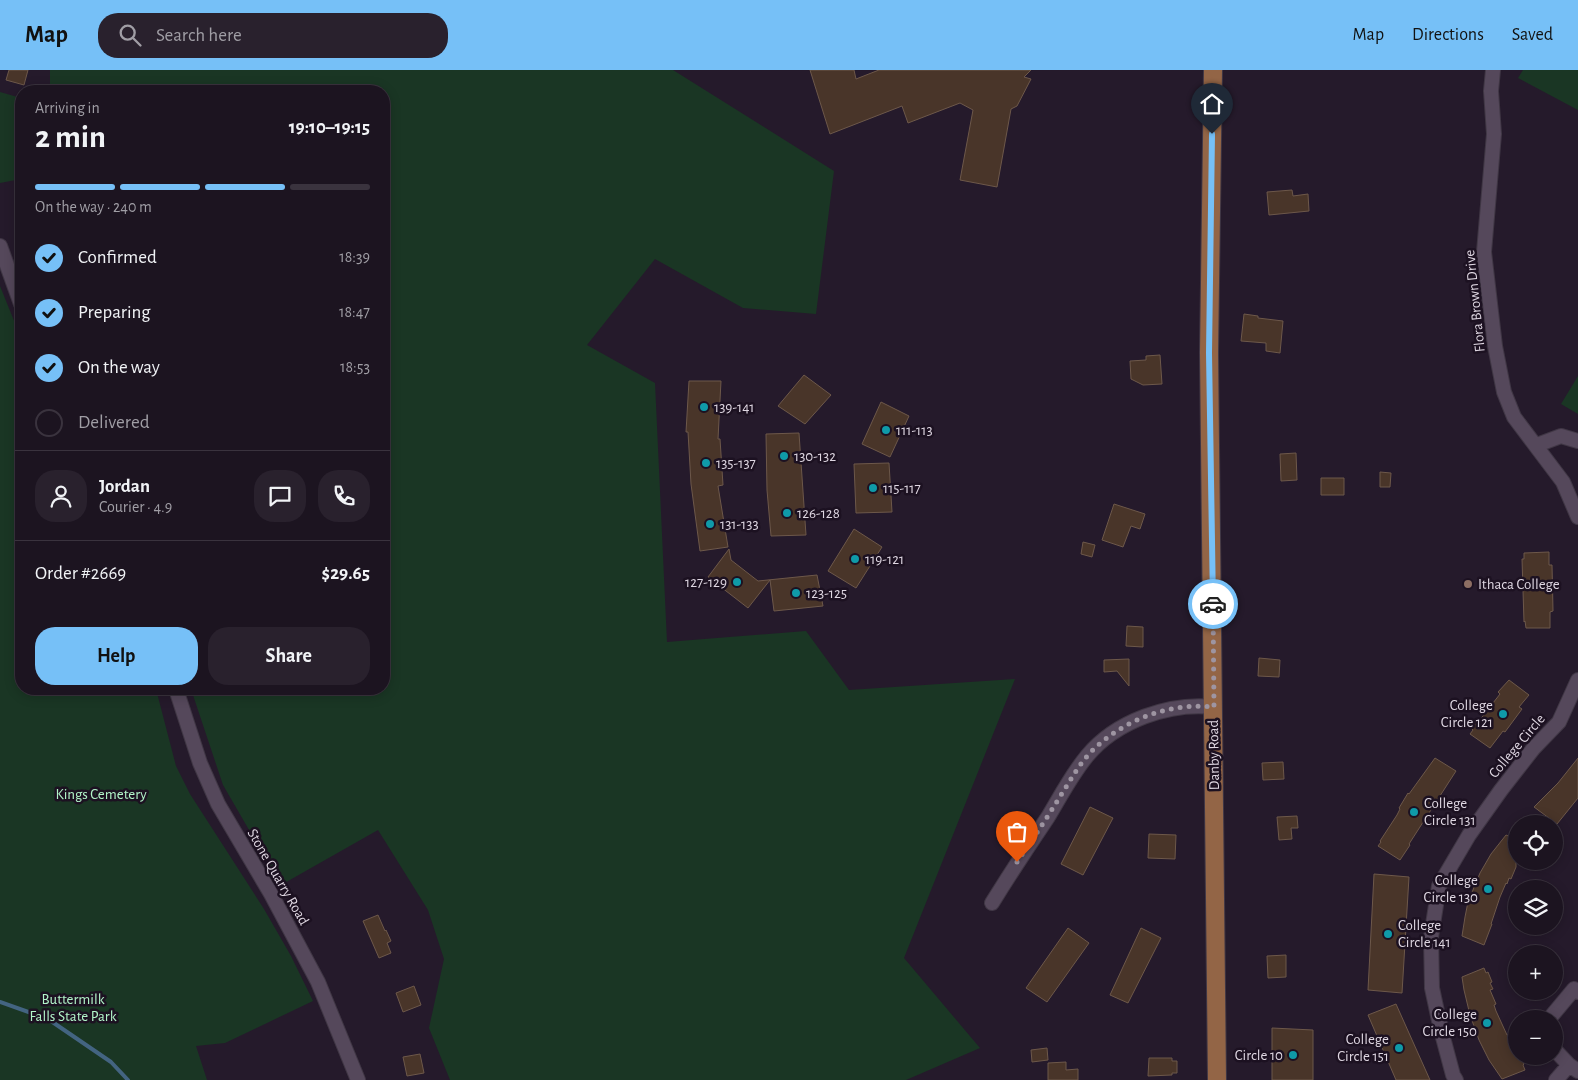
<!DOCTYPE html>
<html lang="en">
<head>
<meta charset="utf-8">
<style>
  body { margin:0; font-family:"Alegreya Sans",sans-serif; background:#29212d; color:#f1f3f6; height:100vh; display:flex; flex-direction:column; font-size:19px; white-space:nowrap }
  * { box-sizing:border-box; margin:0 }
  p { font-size:16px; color:#a09ea5 }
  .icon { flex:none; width:28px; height:28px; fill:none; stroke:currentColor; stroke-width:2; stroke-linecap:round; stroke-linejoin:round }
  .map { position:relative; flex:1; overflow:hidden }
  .drawer { position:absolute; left:15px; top:15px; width:375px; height:610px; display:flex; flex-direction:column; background:#1c1420; border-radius:20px; box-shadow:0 2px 12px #0003,0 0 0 1px #3a333e }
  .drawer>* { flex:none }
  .tools { position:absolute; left:1508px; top:745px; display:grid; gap:10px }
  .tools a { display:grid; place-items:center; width:55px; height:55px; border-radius:50%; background:#1c1420; box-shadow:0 2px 12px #0003,0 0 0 1px #3a333e; font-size:25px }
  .pin { position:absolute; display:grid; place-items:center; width:42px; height:42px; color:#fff; margin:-51px -21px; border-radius:50% 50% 50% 0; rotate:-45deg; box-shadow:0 0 5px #0007 }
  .pin .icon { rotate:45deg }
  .courier { position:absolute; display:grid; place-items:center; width:50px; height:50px; margin:-25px; border:4px solid #76c0f7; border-radius:50%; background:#fff; color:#222; box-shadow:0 1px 6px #0007 }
  .head em { font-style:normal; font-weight:700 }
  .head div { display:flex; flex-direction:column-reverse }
  .head { display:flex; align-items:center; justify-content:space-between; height:85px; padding:0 20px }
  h1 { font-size:32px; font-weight:700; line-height:38px }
  .bar { display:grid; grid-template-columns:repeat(4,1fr); gap:8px 5px; align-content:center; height:60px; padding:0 20px }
  .bar i { height:6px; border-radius:4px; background:#3a333e }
  .bar .on { background:#76c0f7 }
  .bar p { grid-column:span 4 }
  .line { display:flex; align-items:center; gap:12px; padding:0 20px; border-top:1px solid #3a333e }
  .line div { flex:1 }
  .round { display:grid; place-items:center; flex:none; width:52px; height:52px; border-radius:20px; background:#29212d }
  ol { padding:0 20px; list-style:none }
  li { display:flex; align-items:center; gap:15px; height:55px }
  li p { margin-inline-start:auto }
  li .icon { padding:5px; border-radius:50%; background:#76c0f7; color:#111; stroke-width:4 }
  li:last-child { color:#a09ea5 }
  li i { width:28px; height:28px; border:2px solid #3a333e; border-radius:50% }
  .primary-button { display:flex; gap:10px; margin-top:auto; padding:10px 20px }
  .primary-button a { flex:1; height:58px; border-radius:20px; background:#76c0f7; color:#111; font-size:20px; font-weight:700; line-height:58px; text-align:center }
  .primary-button a+a { background:#29212d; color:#f1f3f6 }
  header { display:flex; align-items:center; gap:30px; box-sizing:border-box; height:70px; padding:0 25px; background:#76c0f7; color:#111 }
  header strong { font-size:24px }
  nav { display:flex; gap:28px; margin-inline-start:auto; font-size:18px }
  .search { width:350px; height:45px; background:#29212d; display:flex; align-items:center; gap:12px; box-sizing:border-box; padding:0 18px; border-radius:20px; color:#a09ea5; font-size:19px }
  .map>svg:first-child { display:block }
</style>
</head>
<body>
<header>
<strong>Map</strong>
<div class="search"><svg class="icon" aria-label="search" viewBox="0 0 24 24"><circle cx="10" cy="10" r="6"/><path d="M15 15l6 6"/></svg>Search here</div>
<nav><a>Map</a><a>Directions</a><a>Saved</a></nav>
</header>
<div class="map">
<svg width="1578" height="1010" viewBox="0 0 1578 1010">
  <rect width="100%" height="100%" fill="#251a2b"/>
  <path fill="#1a3624" d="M50,0H673L834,101L816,244L743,238L655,189L587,275L655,313L667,572L806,561L849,620L1015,609L904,888L980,978L906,1010H450L429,958L444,889L428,840L378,760L281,815L223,715L191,619H290L340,626L342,619H384V21H50Z
    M1523,0H1578V40L1518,8Z
    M0,22L21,28V109L0,113Z
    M0,216L21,268V619H156L176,696L190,724L264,839L291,886L313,931L225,973L196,976L207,1010H0Z
    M1578,306V344L1561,334Z"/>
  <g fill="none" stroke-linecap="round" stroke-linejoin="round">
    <path stroke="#436481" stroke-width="4" d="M0,932L48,949L111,992L128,1010"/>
  </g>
  <path fill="#493529" stroke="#6d584a" d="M9,0H28L24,15L6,10Z
    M810,0H854L856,9L879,0H1031L1024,7L1031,9L1017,36L1011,39L997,117L960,110L973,40L960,33L908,53L902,36L830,64Z
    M1292,120L1293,126L1308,124L1309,141L1269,145L1267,122Z
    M1244,244L1258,246V248L1283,251L1280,283L1266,281V273L1241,271Z
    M1160,285L1162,314L1143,315L1131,309L1130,291L1146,290V286Z
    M804,305L831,325L805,354L778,336Z
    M689,311H721L718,369H720L723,415L718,416L728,477L700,481L691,414L688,362H686Z
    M881,332L909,346L890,387L862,374Z
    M799,363L806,465L771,466L767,420L766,364Z
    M1296,383L1297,410L1281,411L1280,384Z
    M889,393L892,442L856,443L854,394Z
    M1380,402L1391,403L1390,417H1380Z
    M1321,408H1344V425H1321Z
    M1114,434L1145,444L1140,459L1131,456L1123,477L1102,470Z
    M854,459L882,477L856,518L828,501Z
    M1083,472L1095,475L1092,487L1081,484Z
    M729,479L731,490L758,511L817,505L823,536L774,541L770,510L748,538L708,507Z
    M1549,482V495H1552L1553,541L1550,542V558H1526L1525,551L1524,552L1522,489H1524V483Z
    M1127,556L1143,557V577L1126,576Z
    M1259,588L1280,590L1279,607L1258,606Z
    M1129,589V616L1117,601L1104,602V590Z
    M1509,610L1529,625L1519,637L1522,639L1505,662L1503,661L1490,678L1470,664L1473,660L1472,659L1478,650L1479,651L1500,624L1498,622Z
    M1435,688L1456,701L1409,774L1410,775L1400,790L1378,776L1381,772L1380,771L1397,745L1400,739L1399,738L1408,723L1409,724Z
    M1578,688V728L1557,754L1534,737L1558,713Z
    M1283,692L1284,709L1263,710L1262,693Z
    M1090,737L1113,748L1083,805L1061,794Z
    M1297,746L1298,758H1291L1292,769L1279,770L1277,747Z
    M1149,764L1176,765L1175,789L1148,788Z
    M1506,765L1516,769V797L1511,809L1509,808L1507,814L1506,813L1500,827L1491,854H1492L1484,875L1462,866L1465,847L1468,832L1480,803L1491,784Z
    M1374,804L1409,807L1402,923L1368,920Z
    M378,845L385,861L386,860L391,871L387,873L391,883L379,888L363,851Z
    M1068,858L1089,873L1047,932L1026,918Z
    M1141,858L1161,868L1128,933L1110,925Z
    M1286,885V907L1268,908L1267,886Z
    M1484,898L1486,903L1488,902L1492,912L1490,913L1493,919L1490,920L1496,934L1494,935L1496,941L1507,965L1509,964L1515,979H1516V986H1521L1524,994L1523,995L1525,1000L1502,1009L1489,990L1479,970L1470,945L1464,920L1462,907Z
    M414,916L421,935L403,942L396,923Z
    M1396,934L1430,1010H1396L1368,945Z
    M1272,958L1313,960V1010H1272Z
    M1047,978L1048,990L1032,992L1031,980Z
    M420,984L424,1003L407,1006L403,987Z
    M1149,988H1172V991H1177V1003H1172V1005L1148,1006Z
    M1066,992V1000L1078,999V1010H1048V993Z"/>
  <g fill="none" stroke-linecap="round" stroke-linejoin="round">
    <defs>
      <path id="minor" d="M1493,0L1491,21L1494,64L1484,182L1495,276L1504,322L1514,347L1563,412L1578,447
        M0,176L21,234
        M1537,375L1561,366L1578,371
        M176,619L200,693L218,734L271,824L318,912L358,1010
        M992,833C1010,804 1029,775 1048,747C1060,727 1072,704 1087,686C1116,651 1169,632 1214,637
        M1549,949L1574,919L1578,922
        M1554,979L1569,995L1578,1001
        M1456,1010L1453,1005L1441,960L1432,918L1431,867L1439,816L1469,765L1501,720L1533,679L1559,652L1578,610
        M1556,1010L1569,995"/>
      <path id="major" d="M1213,0L1209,283L1217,1010"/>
    </defs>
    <use href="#minor" stroke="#403745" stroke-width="16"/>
    <use href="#major" stroke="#403745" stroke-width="20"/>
    <use href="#minor" stroke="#55485b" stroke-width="14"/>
    <use href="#major" stroke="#936546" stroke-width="18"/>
  </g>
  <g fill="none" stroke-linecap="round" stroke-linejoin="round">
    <path stroke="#9e95a2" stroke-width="5" stroke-dasharray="0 9" d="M1017,792C1032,770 1047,748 1061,725C1070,711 1078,696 1089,684C1120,651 1169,632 1214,637L1213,534"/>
    <path stroke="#76c0f7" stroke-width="6" d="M1212,64L1209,283L1213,534"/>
  </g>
  <g fill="#0f9aa8" stroke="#1c1121" stroke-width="2">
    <circle cx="704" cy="337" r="5"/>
    <circle cx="886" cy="360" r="5"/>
    <circle cx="784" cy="386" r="5"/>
    <circle cx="706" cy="393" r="5"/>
    <circle cx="873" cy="418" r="5"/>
    <circle cx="787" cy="443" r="5"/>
    <circle cx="710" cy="454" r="5"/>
    <circle cx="855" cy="489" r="5"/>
    <circle cx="737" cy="512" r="5"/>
    <circle cx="796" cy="523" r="5"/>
    <circle cx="1503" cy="644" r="5"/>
    <circle cx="1414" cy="742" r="5"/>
    <circle cx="1488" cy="819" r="5"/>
    <circle cx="1388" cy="864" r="5"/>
    <circle cx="1487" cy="953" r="5"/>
    <circle cx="1399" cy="978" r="5"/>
    <circle cx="1293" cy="985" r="5"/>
  </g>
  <circle fill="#8d6e63" stroke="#1c1121" stroke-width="2" cx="1468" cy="514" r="5"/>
  <g text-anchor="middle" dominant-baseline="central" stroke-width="5" stroke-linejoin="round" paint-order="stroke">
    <g font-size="15" fill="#dfd7e2" stroke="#1c1121">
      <text transform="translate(1475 231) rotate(-96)">Flora Brown Drive</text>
      <text transform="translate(1517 676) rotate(-50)">College Circle</text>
      <text transform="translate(1214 685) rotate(-91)">Danby Road</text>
      <text transform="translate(278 807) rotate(60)">Stone Quarry Road</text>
    </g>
    <g font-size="15" fill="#dfd7e2" stroke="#1c1121" text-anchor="start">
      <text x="714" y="337">139-141</text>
      <text x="896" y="360">111-113</text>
      <text x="794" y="386">130-132</text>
      <text x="716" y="393">135-137</text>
      <text x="883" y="418">115-117</text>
      <text x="797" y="443">126-128</text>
      <text x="720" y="454">131-133</text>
      <text x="865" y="489">119-121</text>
      <text x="727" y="512" text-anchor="end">127-129</text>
      <text x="1478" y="514">Ithaca College</text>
      <text x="806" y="523">123-125</text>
      <text x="1493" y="635" text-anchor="end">College<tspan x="1493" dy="17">Circle 121</tspan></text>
      <text x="1424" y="733">College<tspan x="1424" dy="17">Circle 131</tspan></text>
      <text x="1478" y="810" text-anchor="end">College<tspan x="1478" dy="17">Circle 130</tspan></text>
      <text x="1398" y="855">College<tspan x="1398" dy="17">Circle 141</tspan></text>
      <text x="1477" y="944" text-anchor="end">College<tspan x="1477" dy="17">Circle 150</tspan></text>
      <text x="1389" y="969" text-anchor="end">College<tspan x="1389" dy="17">Circle 151</tspan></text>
      <text x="1283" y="985" text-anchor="end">Circle 10</text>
    </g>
    <g font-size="15" fill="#b2f5c9" stroke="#1c1121">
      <text x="101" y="724">Kings Cemetery</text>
      <text x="73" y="929">Buttermilk<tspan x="73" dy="17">Falls State Park</tspan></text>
    </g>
  </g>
</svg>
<div class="tools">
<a><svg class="icon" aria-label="locate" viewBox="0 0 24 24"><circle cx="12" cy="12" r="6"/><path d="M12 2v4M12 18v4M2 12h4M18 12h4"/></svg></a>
<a><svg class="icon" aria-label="layers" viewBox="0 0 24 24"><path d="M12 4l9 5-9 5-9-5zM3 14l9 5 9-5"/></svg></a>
<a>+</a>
<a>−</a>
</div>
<div class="pin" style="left:1017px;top:792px;background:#ea580c"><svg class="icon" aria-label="bag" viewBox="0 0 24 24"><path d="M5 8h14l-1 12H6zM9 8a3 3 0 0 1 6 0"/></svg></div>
<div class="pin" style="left:1212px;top:64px;background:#1f2937"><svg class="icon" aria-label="home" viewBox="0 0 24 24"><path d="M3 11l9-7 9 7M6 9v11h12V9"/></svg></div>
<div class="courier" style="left:1213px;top:534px"><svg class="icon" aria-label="car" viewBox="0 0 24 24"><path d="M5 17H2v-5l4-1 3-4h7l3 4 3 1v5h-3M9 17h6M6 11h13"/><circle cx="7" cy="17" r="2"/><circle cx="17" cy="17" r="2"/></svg></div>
<section class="drawer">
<div class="head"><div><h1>2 min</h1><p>Arriving in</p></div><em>19:10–19:15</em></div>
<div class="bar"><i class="on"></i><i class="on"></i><i class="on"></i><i></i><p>On the way · 240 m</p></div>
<ol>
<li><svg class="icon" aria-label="check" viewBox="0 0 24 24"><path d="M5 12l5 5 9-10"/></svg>Confirmed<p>18:39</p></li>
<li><svg class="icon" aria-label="check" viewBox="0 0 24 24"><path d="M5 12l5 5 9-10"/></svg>Preparing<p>18:47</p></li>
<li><svg class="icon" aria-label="check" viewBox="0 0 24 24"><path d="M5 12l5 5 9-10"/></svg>On the way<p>18:53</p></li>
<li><i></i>Delivered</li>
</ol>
<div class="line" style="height:90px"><a class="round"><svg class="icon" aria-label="person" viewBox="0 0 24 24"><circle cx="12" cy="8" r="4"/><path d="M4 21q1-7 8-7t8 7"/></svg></a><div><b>Jordan</b><p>Courier · 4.9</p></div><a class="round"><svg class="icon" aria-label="chat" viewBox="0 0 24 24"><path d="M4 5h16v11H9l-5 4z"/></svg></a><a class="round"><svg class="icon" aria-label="phone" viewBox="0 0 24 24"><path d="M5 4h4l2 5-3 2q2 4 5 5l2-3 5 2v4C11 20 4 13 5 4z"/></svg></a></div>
<div class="line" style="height:65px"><div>Order #2669</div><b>$29.65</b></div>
<div class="primary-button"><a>Help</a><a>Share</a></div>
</section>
</div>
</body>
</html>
